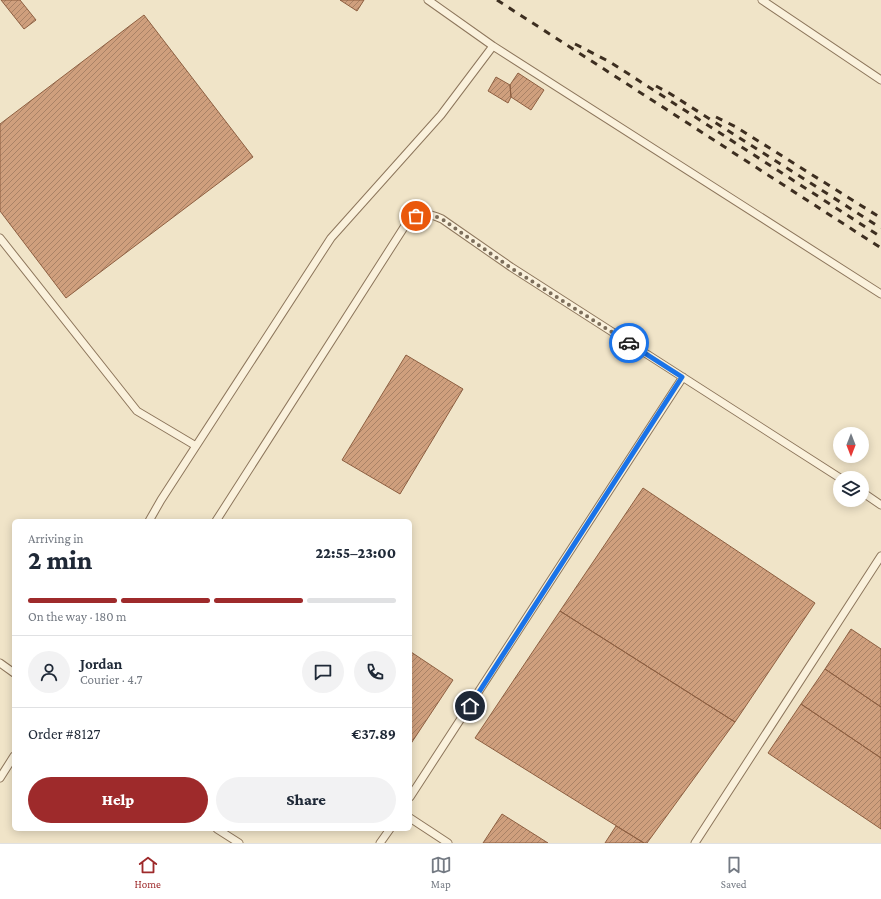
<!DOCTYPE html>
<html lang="en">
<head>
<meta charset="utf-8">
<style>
  body { margin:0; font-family:"Crimson Pro",serif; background:#f2f2f3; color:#1f2937; height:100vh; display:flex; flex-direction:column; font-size:15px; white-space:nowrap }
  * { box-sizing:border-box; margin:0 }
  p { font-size:13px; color:#747a83 }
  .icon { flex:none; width:22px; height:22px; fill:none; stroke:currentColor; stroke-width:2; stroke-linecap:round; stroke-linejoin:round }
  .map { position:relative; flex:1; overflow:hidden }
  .drawer { position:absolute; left:12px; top:519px; width:400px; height:312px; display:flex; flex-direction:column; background:#fff; border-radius:6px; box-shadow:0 2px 10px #0003 }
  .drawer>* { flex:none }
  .needle { width:26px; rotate:180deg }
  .buttons { position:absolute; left:833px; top:427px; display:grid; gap:8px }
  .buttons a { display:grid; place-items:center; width:36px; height:36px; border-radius:50%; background:#fff; box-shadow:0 2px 10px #0003; font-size:20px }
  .pin { position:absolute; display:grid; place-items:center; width:34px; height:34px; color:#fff; margin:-17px; border:2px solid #fff; border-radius:50%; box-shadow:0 1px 4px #0007 }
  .courier { position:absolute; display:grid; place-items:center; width:40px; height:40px; margin:-20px; border:3px solid #1a73e8; border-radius:50%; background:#fff; color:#222; box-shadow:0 1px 5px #0007 }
  .head em { font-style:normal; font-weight:800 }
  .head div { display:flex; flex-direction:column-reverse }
  .head { display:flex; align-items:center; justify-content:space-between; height:68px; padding:0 16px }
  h1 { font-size:26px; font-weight:800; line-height:30px }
  .bar { display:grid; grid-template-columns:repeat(4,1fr); gap:6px 4px; align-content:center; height:48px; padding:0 16px }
  .bar i { height:5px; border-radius:3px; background:#e0e1e3 }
  .bar .on { background:#9e2a2b }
  .bar p { grid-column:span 4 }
  .line { display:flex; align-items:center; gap:10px; padding:0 16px; border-top:1px solid #e0e1e3 }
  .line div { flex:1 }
  .round { display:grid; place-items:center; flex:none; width:42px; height:42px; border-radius:21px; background:#f2f2f3 }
  .button { display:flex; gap:8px; margin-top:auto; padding:8px 16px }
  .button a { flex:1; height:46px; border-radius:24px; background:#9e2a2b; color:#fff; font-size:16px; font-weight:800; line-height:46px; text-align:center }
  .button a+a { background:#f2f2f3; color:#1f2937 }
  .dock { display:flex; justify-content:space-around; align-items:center; height:56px; border-top:1px solid #e0e1e3; background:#fff; font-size:11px; color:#747a83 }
  .dock a { display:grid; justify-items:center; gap:2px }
  .dock .on { color:#9e2a2b }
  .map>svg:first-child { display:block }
</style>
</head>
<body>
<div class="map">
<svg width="881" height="843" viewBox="0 0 881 843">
  <defs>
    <pattern id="building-hatch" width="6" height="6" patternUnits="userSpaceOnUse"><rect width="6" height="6" fill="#cf9f7d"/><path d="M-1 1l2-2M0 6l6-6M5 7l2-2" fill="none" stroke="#a98266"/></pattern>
  </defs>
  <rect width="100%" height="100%" fill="#f0e4c8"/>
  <path fill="url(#building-hatch)" stroke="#8d5f41" d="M1,0H20L36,20L24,29Z
    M340,0H364L357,11Z
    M144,15L253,157L66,298L0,211V124Z
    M518,73L544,90L531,110L511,97L510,85Z
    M496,77L510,85L511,97L508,103L488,91Z
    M406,355L463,389L400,494L342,460Z
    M643,488L815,603L735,722L560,611Z
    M560,611L735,722L647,843H644L475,738Z
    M851,629L881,649V707L825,669Z
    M411,652L453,680L410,745V653Z
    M825,669L881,707V758L801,704Z
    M801,704L881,758V829L768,753Z
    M502,814L548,843H483Z
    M616,826L644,843H605Z"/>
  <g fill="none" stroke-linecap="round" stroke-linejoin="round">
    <defs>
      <path id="service" d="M428,0L493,46L881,294
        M762,0L881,80
        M0,238L137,411L196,446
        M862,492L881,505
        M149,521L161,500L331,238L441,115L493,46
        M216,521L408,221C421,212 428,213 442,219L511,267L840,478
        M0,663L14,673
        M0,778L14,756
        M410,797L683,377
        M410,818L448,843
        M217,829L239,843
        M380,843L390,829
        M695,843L881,556"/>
    </defs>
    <use href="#service" stroke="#8d765c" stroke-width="9"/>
    <use href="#service" stroke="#faf1dc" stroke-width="7"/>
    <path stroke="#3d2e20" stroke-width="3" stroke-dasharray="7 7" stroke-linecap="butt" d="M497,0L881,248
      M575,44L610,62L881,237
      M656,86L669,93L881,228
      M716,117L736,127L881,218"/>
  </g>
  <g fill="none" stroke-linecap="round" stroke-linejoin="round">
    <path stroke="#7c6e5b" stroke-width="4" stroke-dasharray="0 7.2" d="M416,216C426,213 432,215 442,219L511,268L629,343"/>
    <path stroke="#1a73e8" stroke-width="5" d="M470,706L682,377L629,343"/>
  </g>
</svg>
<div class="buttons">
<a><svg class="needle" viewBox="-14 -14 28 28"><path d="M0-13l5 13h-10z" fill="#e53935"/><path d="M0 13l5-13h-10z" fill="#747a83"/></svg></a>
<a><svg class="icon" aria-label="layers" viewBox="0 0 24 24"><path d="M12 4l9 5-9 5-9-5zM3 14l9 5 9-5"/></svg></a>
</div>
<div class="pin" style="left:416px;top:216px;background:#ea580c"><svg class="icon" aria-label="bag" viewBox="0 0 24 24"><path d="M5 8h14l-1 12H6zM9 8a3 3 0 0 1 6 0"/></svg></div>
<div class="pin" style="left:470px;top:706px;background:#1f2937"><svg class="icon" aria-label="home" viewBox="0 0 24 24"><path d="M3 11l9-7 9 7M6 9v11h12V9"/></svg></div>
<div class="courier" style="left:629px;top:343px"><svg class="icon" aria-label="car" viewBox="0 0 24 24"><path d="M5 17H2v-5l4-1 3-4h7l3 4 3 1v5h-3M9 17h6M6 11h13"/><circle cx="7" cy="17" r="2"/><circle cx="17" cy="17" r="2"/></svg></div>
<section class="drawer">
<div class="head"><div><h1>2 min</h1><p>Arriving in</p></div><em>22:55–23:00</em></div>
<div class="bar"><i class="on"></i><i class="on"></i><i class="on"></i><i></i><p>On the way · 180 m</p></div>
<div class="line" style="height:72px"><a class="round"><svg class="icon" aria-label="person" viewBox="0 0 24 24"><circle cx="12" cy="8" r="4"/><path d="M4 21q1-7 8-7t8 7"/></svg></a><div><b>Jordan</b><p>Courier · 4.7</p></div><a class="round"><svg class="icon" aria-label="chat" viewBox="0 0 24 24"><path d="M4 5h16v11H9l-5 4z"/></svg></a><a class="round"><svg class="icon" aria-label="phone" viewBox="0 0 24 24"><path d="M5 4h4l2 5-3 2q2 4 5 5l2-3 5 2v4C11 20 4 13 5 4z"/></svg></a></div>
<div class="line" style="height:52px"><div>Order #8127</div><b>€37.89</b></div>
<div class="button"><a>Help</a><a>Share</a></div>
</section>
</div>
<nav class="dock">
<a class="on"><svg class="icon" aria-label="home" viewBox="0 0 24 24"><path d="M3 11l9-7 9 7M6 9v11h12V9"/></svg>Home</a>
<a><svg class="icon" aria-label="map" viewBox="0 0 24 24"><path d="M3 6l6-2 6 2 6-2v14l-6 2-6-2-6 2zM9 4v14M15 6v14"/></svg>Map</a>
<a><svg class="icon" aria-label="saved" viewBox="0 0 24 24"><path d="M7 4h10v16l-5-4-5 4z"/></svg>Saved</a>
</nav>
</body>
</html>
